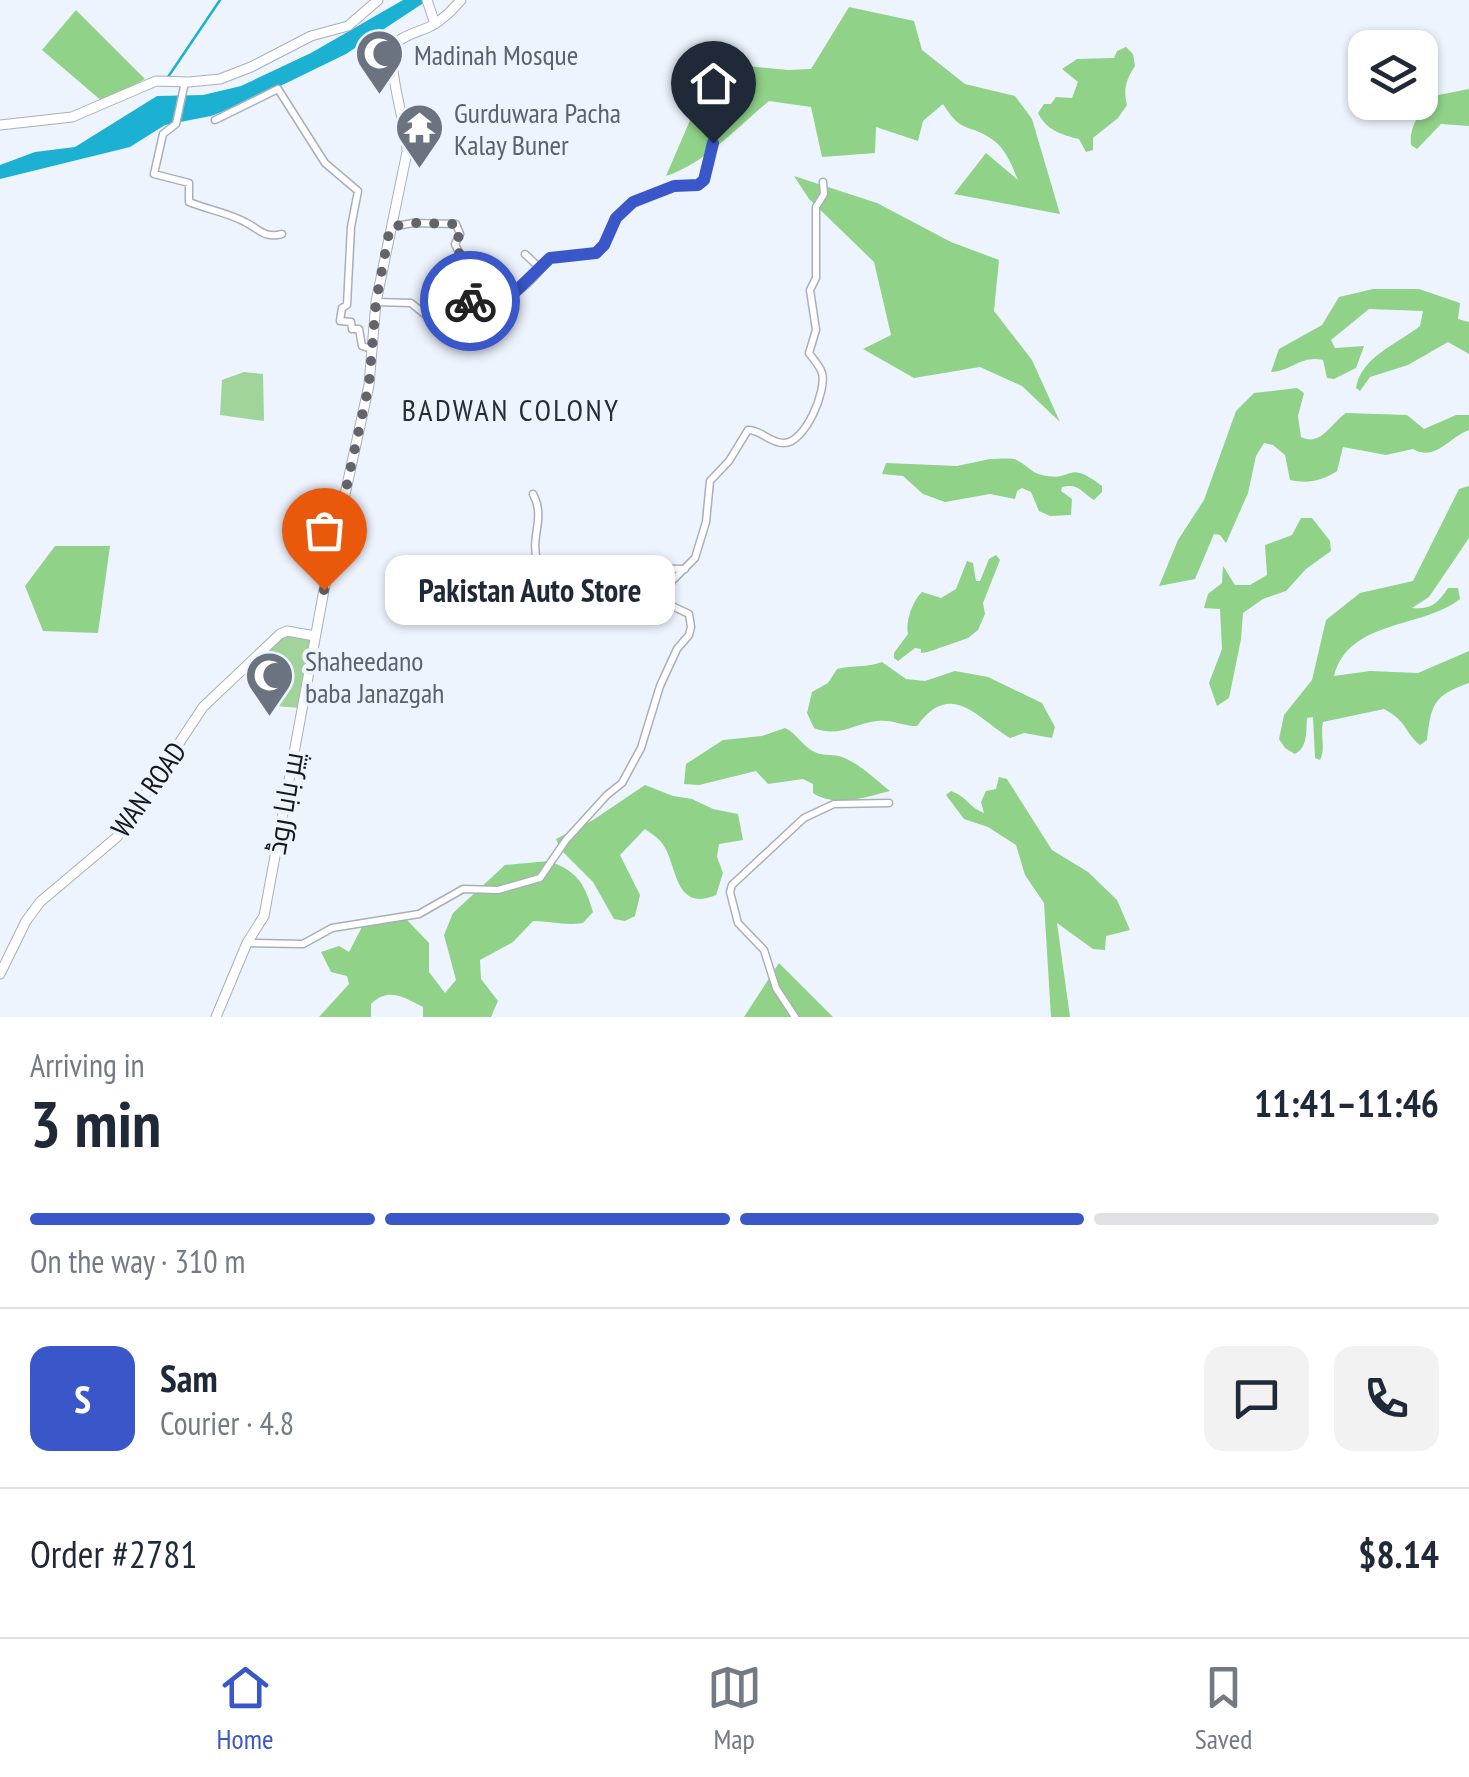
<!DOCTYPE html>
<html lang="en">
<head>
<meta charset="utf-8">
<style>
  body { margin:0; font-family:"PT Sans Narrow",Cairo,sans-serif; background:#f2f2f3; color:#1f2937; height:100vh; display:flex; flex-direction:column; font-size:38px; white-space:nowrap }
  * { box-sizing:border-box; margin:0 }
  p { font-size:32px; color:#747a83 }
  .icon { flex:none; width:55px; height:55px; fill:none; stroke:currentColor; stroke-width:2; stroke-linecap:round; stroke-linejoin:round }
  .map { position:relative; height:1017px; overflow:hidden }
  .drawer { display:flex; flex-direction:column; background:#fff; flex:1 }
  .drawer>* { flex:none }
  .tools { position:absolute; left:1348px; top:30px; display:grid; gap:20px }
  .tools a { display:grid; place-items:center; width:90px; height:90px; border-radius:20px; background:#fff; box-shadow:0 2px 8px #0004; font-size:50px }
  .pin { position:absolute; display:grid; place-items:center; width:85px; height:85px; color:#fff; margin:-102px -42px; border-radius:50% 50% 50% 0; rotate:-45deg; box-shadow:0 0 10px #0007 }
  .pin .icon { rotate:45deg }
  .courier { position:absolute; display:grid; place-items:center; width:100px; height:100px; margin:-50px; border:8px solid #3a57c9; border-radius:50%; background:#fff; color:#222; box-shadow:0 2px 12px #0007 }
  .bubble { position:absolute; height:70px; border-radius:20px; background:#fff; box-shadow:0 2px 8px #0004; font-size:32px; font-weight:600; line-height:70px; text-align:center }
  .summary em { font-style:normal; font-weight:600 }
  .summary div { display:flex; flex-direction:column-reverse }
  .summary { display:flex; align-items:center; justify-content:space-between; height:170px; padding:0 30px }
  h1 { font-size:65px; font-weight:600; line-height:75px }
  .bar { display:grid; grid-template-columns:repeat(4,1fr); gap:15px 10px; align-content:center; height:120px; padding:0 30px }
  .bar i { height:12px; border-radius:8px; background:#e0e1e3 }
  .bar .selected { background:#3a57c9 }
  .bar p { grid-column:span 4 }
  .line { display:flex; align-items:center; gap:25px; padding:0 30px; border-top:2px solid #e0e1e3 }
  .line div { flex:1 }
  .round { display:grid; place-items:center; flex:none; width:105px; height:105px; border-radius:20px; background:#f2f2f3 }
  .menu { display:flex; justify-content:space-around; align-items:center; height:140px; border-top:2px solid #e0e1e3; background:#fff; font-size:28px; color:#747a83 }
  .menu a { display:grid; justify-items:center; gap:5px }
  .menu .selected { color:#3a57c9 }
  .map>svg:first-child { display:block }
</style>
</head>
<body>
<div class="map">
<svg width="1469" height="1017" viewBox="0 0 1469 1017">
  <rect width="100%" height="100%" fill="#eef4fe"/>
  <path fill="#a0d49a" d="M244,372L263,374L264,421L220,415L222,380Z
    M280,634L315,636L302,708L259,705L252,681L258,674L248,667Z"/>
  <path fill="#8fd288" d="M849,7L914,21L922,50L965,84L1015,96L1032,119L1060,214L954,194L986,153L1018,180C1012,166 1006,149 993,140C968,122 963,136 943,104L923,121L918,141L876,127L875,153L822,157L811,107L769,101C737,127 707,162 666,176L691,118L689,77L726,64L788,70L811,69Z
    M76,10L145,79L103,102L42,50Z
    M1126,47L1133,54L1135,66C1126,80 1123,89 1127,105L1118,118L1093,138V150L1086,152L1079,139C1062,135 1046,130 1038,113L1044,104H1051L1056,97L1072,98L1078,82L1062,69L1077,59L1114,58L1117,51Z
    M1469,89V126L1441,124L1417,149L1411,145C1409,125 1421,111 1433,96Z
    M794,176L877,203L951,242L999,260L994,311L1032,360L1060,422L1022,386L980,367L914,378L863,349L891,335L874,262L809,199Z
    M1373,289H1419L1460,303L1458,319L1469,322V354L1448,342L1408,365L1370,377L1360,391L1356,388C1361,357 1396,345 1420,326L1423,311L1369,309L1331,340L1335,348L1364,346L1356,368L1334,379L1327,378L1323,360C1301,355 1292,371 1271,372L1279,349L1322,325L1339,297Z
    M1297,388L1304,393L1298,416L1301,437C1321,447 1331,423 1346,413L1407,415L1424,429L1456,415H1469V430C1448,438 1435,462 1413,449L1386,455L1343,447L1337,471C1322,481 1307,484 1290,480L1285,455L1273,445L1264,443L1256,456L1248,493L1226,543L1220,535L1214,534L1195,579L1159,586L1178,540L1204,500L1236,411L1254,393Z
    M990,459C997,459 1007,458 1014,459C1024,462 1031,473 1042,475C1075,483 1065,458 1102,486V492L1094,500C1081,492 1079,483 1062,487L1061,491L1072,499L1071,515L1050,516L1039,511L1031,492L1022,488L1017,491L1015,499L990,494L945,502L923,494L903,476L882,474L886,463L957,466Z
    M1469,486V538L1429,597L1412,608C1431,610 1438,603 1448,588H1458L1460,599C1422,629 1349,619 1334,676L1370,671L1418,673L1469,651V683C1434,695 1431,704 1427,740L1420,745C1403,731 1409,723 1384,709L1323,722C1320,735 1326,749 1320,760L1315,758L1313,717L1307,718C1306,731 1308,747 1295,754L1285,748L1279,739L1284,715L1312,680L1326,620L1360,593L1413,581L1459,489Z
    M1301,518H1312L1330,541L1331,551L1306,569L1286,591L1263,599L1243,613L1241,639L1229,698L1217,706L1209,683L1222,649L1220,609L1204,608L1208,594L1222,583L1223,566L1235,585H1250L1267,575L1265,545L1292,535Z
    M55,546H110L98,633L43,631L25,586Z
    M996,555L1000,560L983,603L985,614L978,630L968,638L928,652L921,653V649L915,648L898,661L894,658V653L908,634C905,622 913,600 922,592L941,598L956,589L967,561L973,563L976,581H980L989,559Z
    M882,662L906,679L925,681L955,671L988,677L1042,703L1055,727L1052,738L1024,733L1010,738C977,718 951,679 917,726C903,726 892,719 877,721C853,724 839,738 814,728L807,713L812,692L828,683L837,669C853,665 867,668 882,662Z
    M785,728C798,734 803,748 817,753C825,756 834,754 842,757C860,764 875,779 890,791C866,797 835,808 813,793V784L803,779L768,784L756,771L699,785L684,784L686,764L723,740L762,736Z
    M999,777L1007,779L1052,850L1088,872L1117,900L1130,930L1106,936L1105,950L1093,949L1057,923L1070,1017H1051L1044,903L1025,875L1016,845L988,827L964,819L946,795L951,791C966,796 970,808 984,813L981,802L986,791L996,789Z
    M645,785L673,796L692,799L713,809L738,814L743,840L719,844L717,857L723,873L716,895C675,913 677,866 664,846C660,839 652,834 645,829L620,855L640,895L635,916L625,921L614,919L593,882L561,850L556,839L593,820Z
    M549,861C577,871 585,884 593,912L583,923C565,926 551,921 533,921L513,942L480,960L481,979L498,1001L491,1017H423V1007C403,997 389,987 371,1004V1017H319L349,984L347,976L331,972L321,952L339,946L349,952L362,927L388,918L407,920L429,943V972L445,993L456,980L444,935L453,913L505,865Z
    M779,963L833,1017H744Z"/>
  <path fill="#1cb0d3" d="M403,0H428L346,54L243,104L211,116L165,125L130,147L0,179V165L35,152L75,147L157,96L203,95L241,86L311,53Z"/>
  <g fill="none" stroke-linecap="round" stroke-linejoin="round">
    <path stroke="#1cb0d3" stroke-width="2.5" d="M168,77L220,0"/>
    <defs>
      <path id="street" d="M185,82L176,124L163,134L154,174L189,183V202C206,209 229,213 245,222C259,229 265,239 282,234
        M215,120L278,89L325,163L358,191L351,227L347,305L342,308L340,321L351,322L352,329H359L362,346L372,349
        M391,227L413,223L456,224L460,234L455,244L467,270L471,305C484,300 500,301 513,294C527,287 540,270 550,258L595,253L604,245L616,218L633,202L674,186L698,185L704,180L713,143
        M525,254L541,269
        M376,302L411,303L439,326
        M533,494C546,518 530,536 537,560L598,561L624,568L685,569
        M247,943L303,944L332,928L419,914L463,889L498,890L540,878L566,840L607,795L622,783L641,748L660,686L677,649L689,635L691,627L689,614L672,606L666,595L672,581L695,558L706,522L710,481L729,461L748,430C762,430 769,443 784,443C805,443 827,391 822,373C820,366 813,359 809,353L816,330L810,290L816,278V207L824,194L823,182
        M795,1017L776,988L764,950L738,923L730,892L732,885L804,818L834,804L889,803"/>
      <path id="secondary" d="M427,0L435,24
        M0,125L72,117L156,81L189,82L220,79L251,67L311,36L348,26L378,0
        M0,974L26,921L40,902L117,837L203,707L280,634L287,631L315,636
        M216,1017L247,943L264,916L324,590L369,385L376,302L407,152C408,129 383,58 396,44C404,34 420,32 431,26C443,20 452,10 461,0"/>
    </defs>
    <use href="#street" stroke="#a9afb9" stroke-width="9"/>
    <use href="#secondary" stroke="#a9afb9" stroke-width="11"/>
    <use href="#street" stroke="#fff" stroke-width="6"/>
    <use href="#secondary" stroke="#fff" stroke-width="9"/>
  </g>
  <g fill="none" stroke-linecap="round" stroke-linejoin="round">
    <path stroke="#61646a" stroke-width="10" stroke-dasharray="0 18" d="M324,590L369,384L376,302L390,227L413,223L456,224L460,234L455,244L467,270L470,301"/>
    <path stroke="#3a57c9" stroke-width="12" d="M470,301L471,305L512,295L550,258L596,253L604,245L616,218L633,202L674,186L698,185L704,180L713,143"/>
  </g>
  <defs>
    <symbol id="mosque-pin" viewBox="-11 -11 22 30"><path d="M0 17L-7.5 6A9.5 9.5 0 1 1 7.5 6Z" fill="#6b7280" stroke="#eef4fe"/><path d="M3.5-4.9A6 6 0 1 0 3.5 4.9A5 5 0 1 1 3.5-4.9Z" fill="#fff"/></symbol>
    <symbol id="temple-pin" viewBox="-11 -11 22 30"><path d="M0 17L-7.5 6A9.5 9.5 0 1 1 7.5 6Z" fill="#6b7280" stroke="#eef4fe"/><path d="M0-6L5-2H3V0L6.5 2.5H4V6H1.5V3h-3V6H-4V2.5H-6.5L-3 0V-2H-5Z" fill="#fff"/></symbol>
  </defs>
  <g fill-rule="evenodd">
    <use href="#mosque-pin" x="352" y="26" width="55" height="75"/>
    <use href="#temple-pin" x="392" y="100" width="55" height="75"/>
    <use href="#mosque-pin" x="242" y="648" width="55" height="75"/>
  </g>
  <g text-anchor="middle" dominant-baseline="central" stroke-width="8" stroke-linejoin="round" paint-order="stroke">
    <g font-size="28" fill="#5b616d" stroke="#eef4fe" text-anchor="start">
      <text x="414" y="54">Madinah Mosque</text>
      <text x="454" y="112">Gurduwara Pacha<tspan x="454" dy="32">Kalay Buner</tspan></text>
      <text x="305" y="660">Shaheedano<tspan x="305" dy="32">baba Janazgah</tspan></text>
    </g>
    <g font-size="28" fill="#15171b" stroke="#eef4fe">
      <text transform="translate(148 789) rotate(-55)">WAN ROAD</text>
      <text transform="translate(284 803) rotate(-80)">پیر بابا روڈ</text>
    </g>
    <g font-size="30" letter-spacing="2.5" fill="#282d35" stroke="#eef4fe">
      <text x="511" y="409">BADWAN COLONY</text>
    </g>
  </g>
</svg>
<div class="tools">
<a><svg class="icon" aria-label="layers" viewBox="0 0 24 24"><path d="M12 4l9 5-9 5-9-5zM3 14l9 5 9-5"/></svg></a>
</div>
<div class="pin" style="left:324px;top:590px;background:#ea580c"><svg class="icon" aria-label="bag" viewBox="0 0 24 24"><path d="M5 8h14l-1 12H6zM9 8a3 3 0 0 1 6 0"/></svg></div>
<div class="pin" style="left:713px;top:143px;background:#1f2937"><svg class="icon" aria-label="home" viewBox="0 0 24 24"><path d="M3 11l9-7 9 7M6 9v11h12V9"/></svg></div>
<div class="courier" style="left:470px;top:301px"><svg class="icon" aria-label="bike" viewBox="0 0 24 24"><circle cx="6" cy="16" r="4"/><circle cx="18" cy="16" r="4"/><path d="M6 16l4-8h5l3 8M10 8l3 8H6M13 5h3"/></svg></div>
<div class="bubble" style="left:385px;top:555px;width:290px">Pakistan Auto Store</div>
</div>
<section class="drawer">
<div class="summary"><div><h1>3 min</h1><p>Arriving in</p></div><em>11:41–11:46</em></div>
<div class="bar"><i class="selected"></i><i class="selected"></i><i class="selected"></i><i></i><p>On the way · 310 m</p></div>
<div class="line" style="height:180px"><b class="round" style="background:#3a57c9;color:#fff">S</b><div><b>Sam</b><p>Courier · 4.8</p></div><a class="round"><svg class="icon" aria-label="chat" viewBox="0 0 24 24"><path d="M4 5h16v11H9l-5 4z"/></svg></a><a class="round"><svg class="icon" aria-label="phone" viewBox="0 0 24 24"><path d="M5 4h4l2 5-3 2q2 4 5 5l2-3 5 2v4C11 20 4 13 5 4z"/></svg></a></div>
<div class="line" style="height:130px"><div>Order #2781</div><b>$8.14</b></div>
</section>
<nav class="menu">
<a class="selected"><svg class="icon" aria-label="home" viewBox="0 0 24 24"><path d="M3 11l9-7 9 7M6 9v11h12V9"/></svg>Home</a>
<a><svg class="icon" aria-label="map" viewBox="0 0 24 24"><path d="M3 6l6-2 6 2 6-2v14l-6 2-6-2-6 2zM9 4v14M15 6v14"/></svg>Map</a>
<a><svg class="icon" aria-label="saved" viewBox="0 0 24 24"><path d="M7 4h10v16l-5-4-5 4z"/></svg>Saved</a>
</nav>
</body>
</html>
